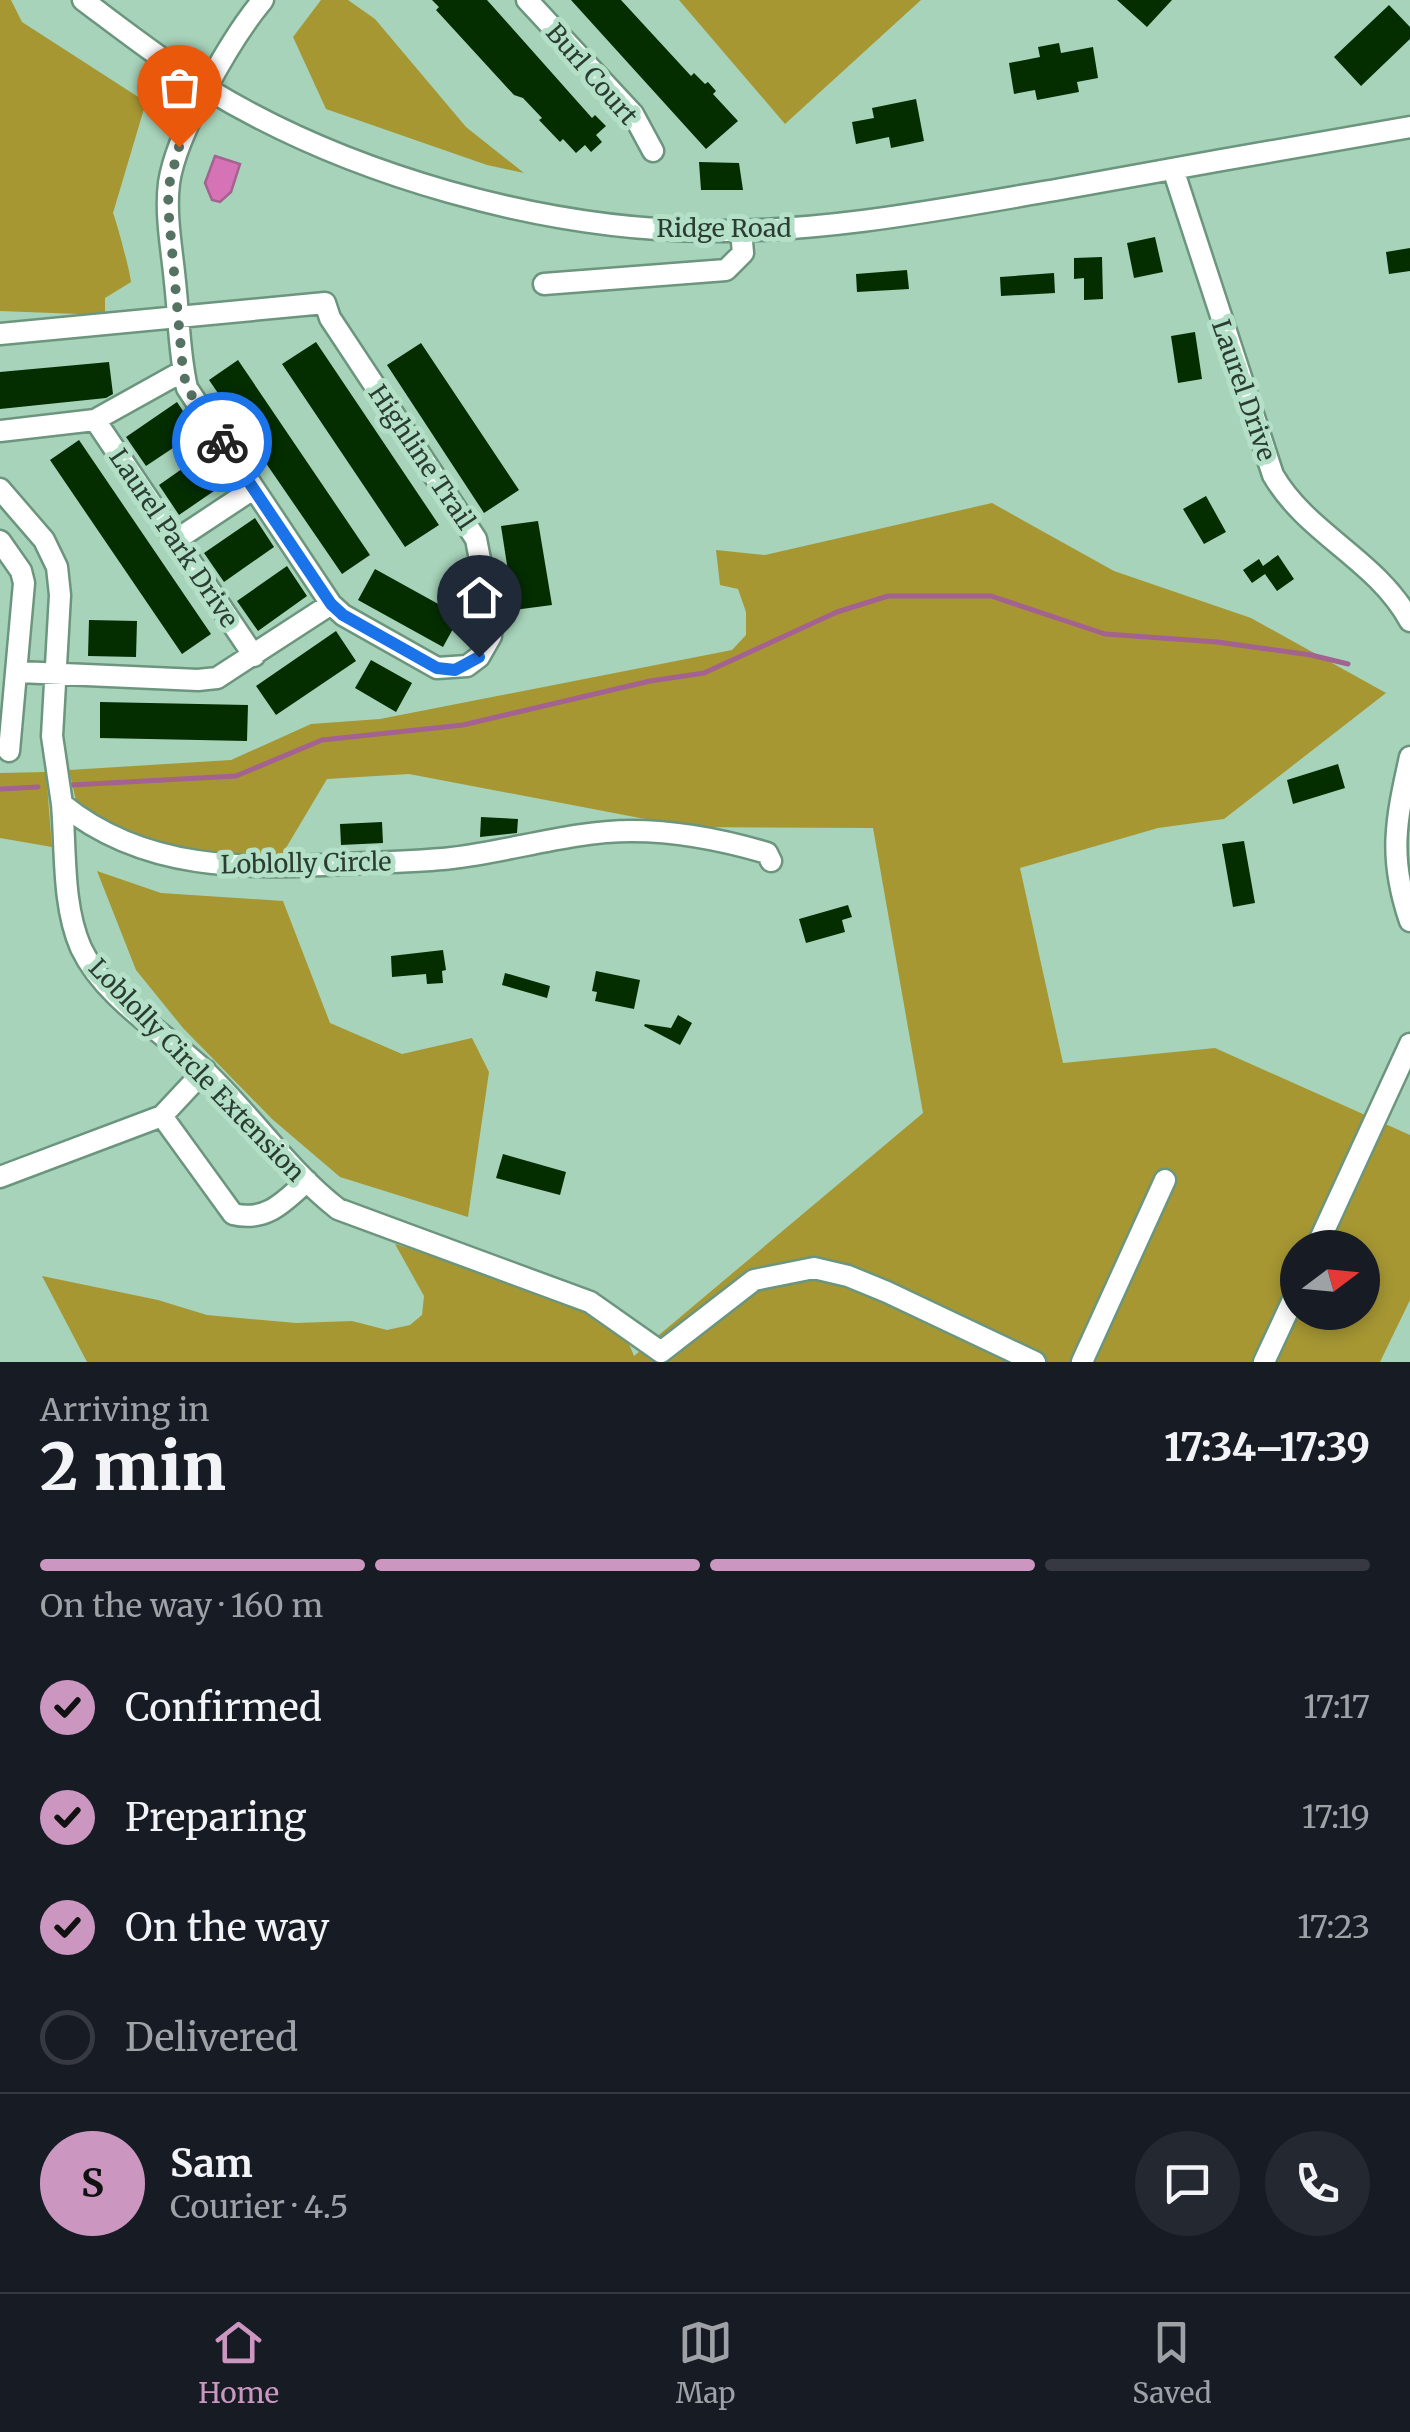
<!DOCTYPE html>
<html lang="en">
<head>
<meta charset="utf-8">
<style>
  body { margin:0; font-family:Merriweather,serif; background:#242831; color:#f1f3f6; height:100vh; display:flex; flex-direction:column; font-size:38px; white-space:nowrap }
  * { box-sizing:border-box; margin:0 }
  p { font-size:32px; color:#9ea1a6 }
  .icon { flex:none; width:55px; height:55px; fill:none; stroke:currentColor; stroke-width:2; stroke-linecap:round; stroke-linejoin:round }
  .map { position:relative; height:1362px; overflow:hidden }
  .sheet { display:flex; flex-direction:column; background:#171b24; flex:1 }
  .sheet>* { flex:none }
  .needle { width:65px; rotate:74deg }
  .fabs { position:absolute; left:1280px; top:1230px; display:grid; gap:20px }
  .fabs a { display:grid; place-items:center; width:100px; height:100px; border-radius:50%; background:#171b24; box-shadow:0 5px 15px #0003; font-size:50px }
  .pin { position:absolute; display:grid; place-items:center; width:85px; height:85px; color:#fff; margin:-102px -42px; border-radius:50% 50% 50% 0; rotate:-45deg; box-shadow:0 0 10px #0007 }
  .pin .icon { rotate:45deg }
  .courier { position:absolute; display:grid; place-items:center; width:100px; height:100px; margin:-50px; border:8px solid #1a73e8; border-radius:50%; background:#fff; color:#222; box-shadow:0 2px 12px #0007 }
  .summary em { font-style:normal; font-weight:800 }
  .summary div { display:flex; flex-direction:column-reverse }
  .summary { display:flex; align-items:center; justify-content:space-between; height:170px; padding:0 40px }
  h1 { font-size:65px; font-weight:800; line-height:75px }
  .bar { display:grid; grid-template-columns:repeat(4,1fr); gap:15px 10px; align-content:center; height:120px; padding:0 40px }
  .bar i { height:12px; border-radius:8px; background:#363941 }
  .bar .selected { background:#cb97c0 }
  .bar p { grid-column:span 4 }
  .line { display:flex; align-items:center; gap:25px; padding:0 40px; border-top:2px solid #363941 }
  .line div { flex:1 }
  .round { display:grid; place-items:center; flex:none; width:105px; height:105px; border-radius:52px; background:#242831 }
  ol { padding:0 40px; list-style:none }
  li { display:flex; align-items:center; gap:30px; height:110px }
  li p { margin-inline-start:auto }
  li .icon { padding:10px; border-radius:50%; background:#cb97c0; color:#111; stroke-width:4 }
  li:last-child { color:#9ea1a6 }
  li i { width:55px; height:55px; border:5px solid #363941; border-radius:50% }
  .tabs { display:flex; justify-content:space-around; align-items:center; height:140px; border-top:2px solid #363941; background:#171b24; font-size:28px; color:#9ea1a6 }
  .tabs a { display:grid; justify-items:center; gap:5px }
  .tabs .selected { color:#cb97c0 }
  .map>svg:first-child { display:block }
</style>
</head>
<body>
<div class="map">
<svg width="1410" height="1362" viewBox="0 0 1410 1362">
  <rect width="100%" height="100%" fill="#a7d3ba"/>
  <path fill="#a69733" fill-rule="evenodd" d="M0,0H11L22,22L146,102L113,213C117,223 130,271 131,282L105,298V315L0,311Z
    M321,0H348L375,19L466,127L524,173L487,165L326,109L293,37Z
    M679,0H921L785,124Z
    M992,503L1114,571L1251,618L1386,693L1224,819L1158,828L1020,868L1063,1063L1215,1048L1410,1135V1300L1380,1362H87L42,1276L158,1300L207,1315L296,1323L352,1321L387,1330L410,1325L422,1315L424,1296L395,1244L568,1297L622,1327L634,1356L923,1113L873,828L687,827L409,774L327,779L277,863L227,859L138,839L77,805L69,770L231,760L311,724L380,719L732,650L746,635V612L738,589L720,585L716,550L765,555ZM1298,1248H1362V1312H1298Z
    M46,772L52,847L0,838V773Z
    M97,871L161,893L283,901L330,1023L402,1054L472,1038L489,1072L468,1217L340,1177L272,1119L183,1028L136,970Z"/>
  <path fill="#d672b6" stroke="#a3628f" stroke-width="2.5" d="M215,156L240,164L231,192L220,202L212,200L205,183Z"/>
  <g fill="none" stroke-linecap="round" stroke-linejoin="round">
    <path stroke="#a3628f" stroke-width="5" d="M72,785L236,776L322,740L463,725L650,681L704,673L837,612L888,596H991L1105,634L1217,642L1311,655L1348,664
      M0,789L38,787"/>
  </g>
  <path fill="#042e00" d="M432,0H487L592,118L595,115L606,126L596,135L602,142L591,152L585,145L576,153L563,139L560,142L539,120L542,118L523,98L514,95L436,10L439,7Z
    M571,0H621L691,76L694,73L705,84L708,82L716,91L713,94L738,121L706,149Z
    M1117,0H1172L1147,27Z
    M1389,5L1410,27V39L1361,86L1334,57Z
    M1059,43L1061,53L1093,47L1098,78L1077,82L1079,92L1037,100L1035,90L1014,94L1009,63L1040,57L1038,47Z
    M916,99L924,141L891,148L889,137L856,144L852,122L874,118L872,108Z
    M699,162L739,163L743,190H701Z
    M1155,237L1163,272L1134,278L1127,243Z
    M1410,248V271L1389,274L1386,252Z
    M1102,257L1103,299L1084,300V278L1074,279V258Z
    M907,270L909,289L857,292L856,274Z
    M1054,273L1055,293L1001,296L1000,277Z
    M1195,332L1202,379L1178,383L1171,336Z
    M316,342L439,525L405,547L282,364Z
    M421,343L519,490L484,513L387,365Z
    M238,360L370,555L342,574L209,380Z
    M109,362L113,394L106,398L0,409V372Z
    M177,402L197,432L146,466L126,437Z
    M79,440L211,634L182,654L50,460Z
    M209,450L230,480L179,515L159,485Z
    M1206,496L1226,532L1204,544L1183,509Z
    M255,518L274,547L224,582L204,553Z
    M538,521L552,605L514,610L501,526Z
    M1278,555L1294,579L1277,591L1265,574L1252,583L1243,570L1259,559L1263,566Z
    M287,566L307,596L258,631L237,601Z
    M375,569L460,616L443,647L358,600Z
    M89,620L137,621L136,657L88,656Z
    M336,631L356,661L276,715L256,686Z
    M371,660L412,683L396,712L355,688Z
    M100,702L248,705L247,741L100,738Z
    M1338,764L1345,788L1293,804L1287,780Z
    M481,817L518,819L517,833L480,837Z
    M382,822L383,843L341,845L340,824Z
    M1244,841L1255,903L1233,907L1222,844Z
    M848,905L852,917L842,920L845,932L806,943L799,919Z
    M443,950L446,970L442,971L443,983L427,984L426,974L392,977L391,956Z
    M596,971L640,980L634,1009L595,1001L597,992L592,991Z
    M505,973L550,986L547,998L502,985Z
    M678,1015L692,1023L680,1045L644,1026L645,1024L671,1028Z
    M503,1154L566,1172L560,1195L496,1178Z"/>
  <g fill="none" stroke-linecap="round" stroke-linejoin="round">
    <defs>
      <path id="minor" d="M83,0C123,30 164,62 206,88C348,175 543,230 709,231C829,232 943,209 1061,189C1177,168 1294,147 1410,127
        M527,0L633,114L653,151
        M1173,169L1273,475C1307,534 1377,560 1410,621
        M544,284L726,270L743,253L741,231
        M0,334C108,323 217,314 325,303L330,318L476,539L492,621L491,636L479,657L467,666L437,668L343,615L331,604L187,388C179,354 179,317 175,282C172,250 165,215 169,183C176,134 231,38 263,0
        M95,420L254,656
        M0,431L95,420L183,371
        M0,489L44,540L57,567L60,595L52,736L62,804C144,871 245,869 345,864C380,862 416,862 452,858C513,851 570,831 632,831C678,831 723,840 767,853L771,861
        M176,540L253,489
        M0,541L21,571L24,583L9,751
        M19,672L198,680L217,678L331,604
        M1410,757C1396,820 1388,857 1410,921
        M62,804C66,850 62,905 81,948C105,999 165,1033 205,1071C251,1115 288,1170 338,1209L590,1302L661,1352L754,1280L814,1268L848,1276L887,1292L1035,1362
        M162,1116L233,1214C266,1222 283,1203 307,1181
        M0,1177L162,1116L205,1070
        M1316,1248L1410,1044
        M1082,1362L1165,1180
        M1264,1362L1298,1289"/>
    </defs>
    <use href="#minor" stroke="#6c957e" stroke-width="25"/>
    <use href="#minor" stroke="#fff" stroke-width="20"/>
  </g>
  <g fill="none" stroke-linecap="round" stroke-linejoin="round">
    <path stroke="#567262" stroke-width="10" stroke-dasharray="0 18" d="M179,147L169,185L168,206L183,371L187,388L222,442"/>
    <path stroke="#1a73e8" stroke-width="12" d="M222,442L331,604L343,615L437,668L455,670L479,657"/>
  </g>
  <g text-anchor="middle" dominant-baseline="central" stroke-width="10" stroke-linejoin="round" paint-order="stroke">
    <g font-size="25" fill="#2b3d33" stroke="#b4e0c7">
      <text transform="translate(592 74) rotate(49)">Burl Court</text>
      <text x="724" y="228">Ridge Road</text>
      <text transform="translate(1244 390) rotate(71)">Laurel Drive</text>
      <text transform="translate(422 457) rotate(56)">Highline Trail</text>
      <text transform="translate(174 538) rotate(56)">Laurel Park Drive</text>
      <text transform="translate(306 863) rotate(-1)">Loblolly Circle</text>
      <text transform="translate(197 1070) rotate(46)">Loblolly Circle Extension</text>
    </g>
  </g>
</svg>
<div class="fabs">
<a><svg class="needle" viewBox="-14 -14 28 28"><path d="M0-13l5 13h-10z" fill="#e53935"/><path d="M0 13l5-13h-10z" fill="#9ea1a6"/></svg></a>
</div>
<div class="pin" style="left:179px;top:147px;background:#ea580c"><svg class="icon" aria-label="bag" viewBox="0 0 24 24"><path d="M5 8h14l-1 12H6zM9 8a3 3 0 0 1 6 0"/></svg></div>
<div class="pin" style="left:479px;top:657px;background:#1f2937"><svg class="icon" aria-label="home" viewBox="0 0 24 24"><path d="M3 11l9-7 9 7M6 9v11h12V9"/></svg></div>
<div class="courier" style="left:222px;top:442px"><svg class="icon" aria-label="bike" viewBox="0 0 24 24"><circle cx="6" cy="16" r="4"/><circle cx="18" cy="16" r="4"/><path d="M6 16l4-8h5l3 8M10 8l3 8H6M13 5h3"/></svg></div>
</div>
<section class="sheet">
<div class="summary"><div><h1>2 min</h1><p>Arriving in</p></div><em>17:34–17:39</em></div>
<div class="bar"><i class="selected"></i><i class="selected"></i><i class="selected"></i><i></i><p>On the way · 160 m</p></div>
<ol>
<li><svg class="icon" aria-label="check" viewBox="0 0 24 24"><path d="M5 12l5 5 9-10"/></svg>Confirmed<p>17:17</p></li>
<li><svg class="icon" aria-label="check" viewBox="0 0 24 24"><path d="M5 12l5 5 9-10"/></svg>Preparing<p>17:19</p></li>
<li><svg class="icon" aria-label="check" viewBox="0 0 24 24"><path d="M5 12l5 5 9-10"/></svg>On the way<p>17:23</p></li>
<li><i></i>Delivered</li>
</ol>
<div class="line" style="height:180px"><b class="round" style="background:#cb97c0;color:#111">S</b><div><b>Sam</b><p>Courier · 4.5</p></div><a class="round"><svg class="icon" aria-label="chat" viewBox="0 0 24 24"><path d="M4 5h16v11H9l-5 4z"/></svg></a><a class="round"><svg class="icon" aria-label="phone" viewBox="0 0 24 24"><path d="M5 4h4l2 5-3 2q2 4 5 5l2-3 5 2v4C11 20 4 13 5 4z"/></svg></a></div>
</section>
<nav class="tabs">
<a class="selected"><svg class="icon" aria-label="home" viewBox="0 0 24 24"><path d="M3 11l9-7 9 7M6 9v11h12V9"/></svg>Home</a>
<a><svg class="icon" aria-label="map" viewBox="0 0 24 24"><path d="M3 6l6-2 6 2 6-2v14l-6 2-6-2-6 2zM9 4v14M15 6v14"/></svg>Map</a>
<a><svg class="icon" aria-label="saved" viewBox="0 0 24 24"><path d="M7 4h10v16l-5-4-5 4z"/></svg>Saved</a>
</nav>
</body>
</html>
